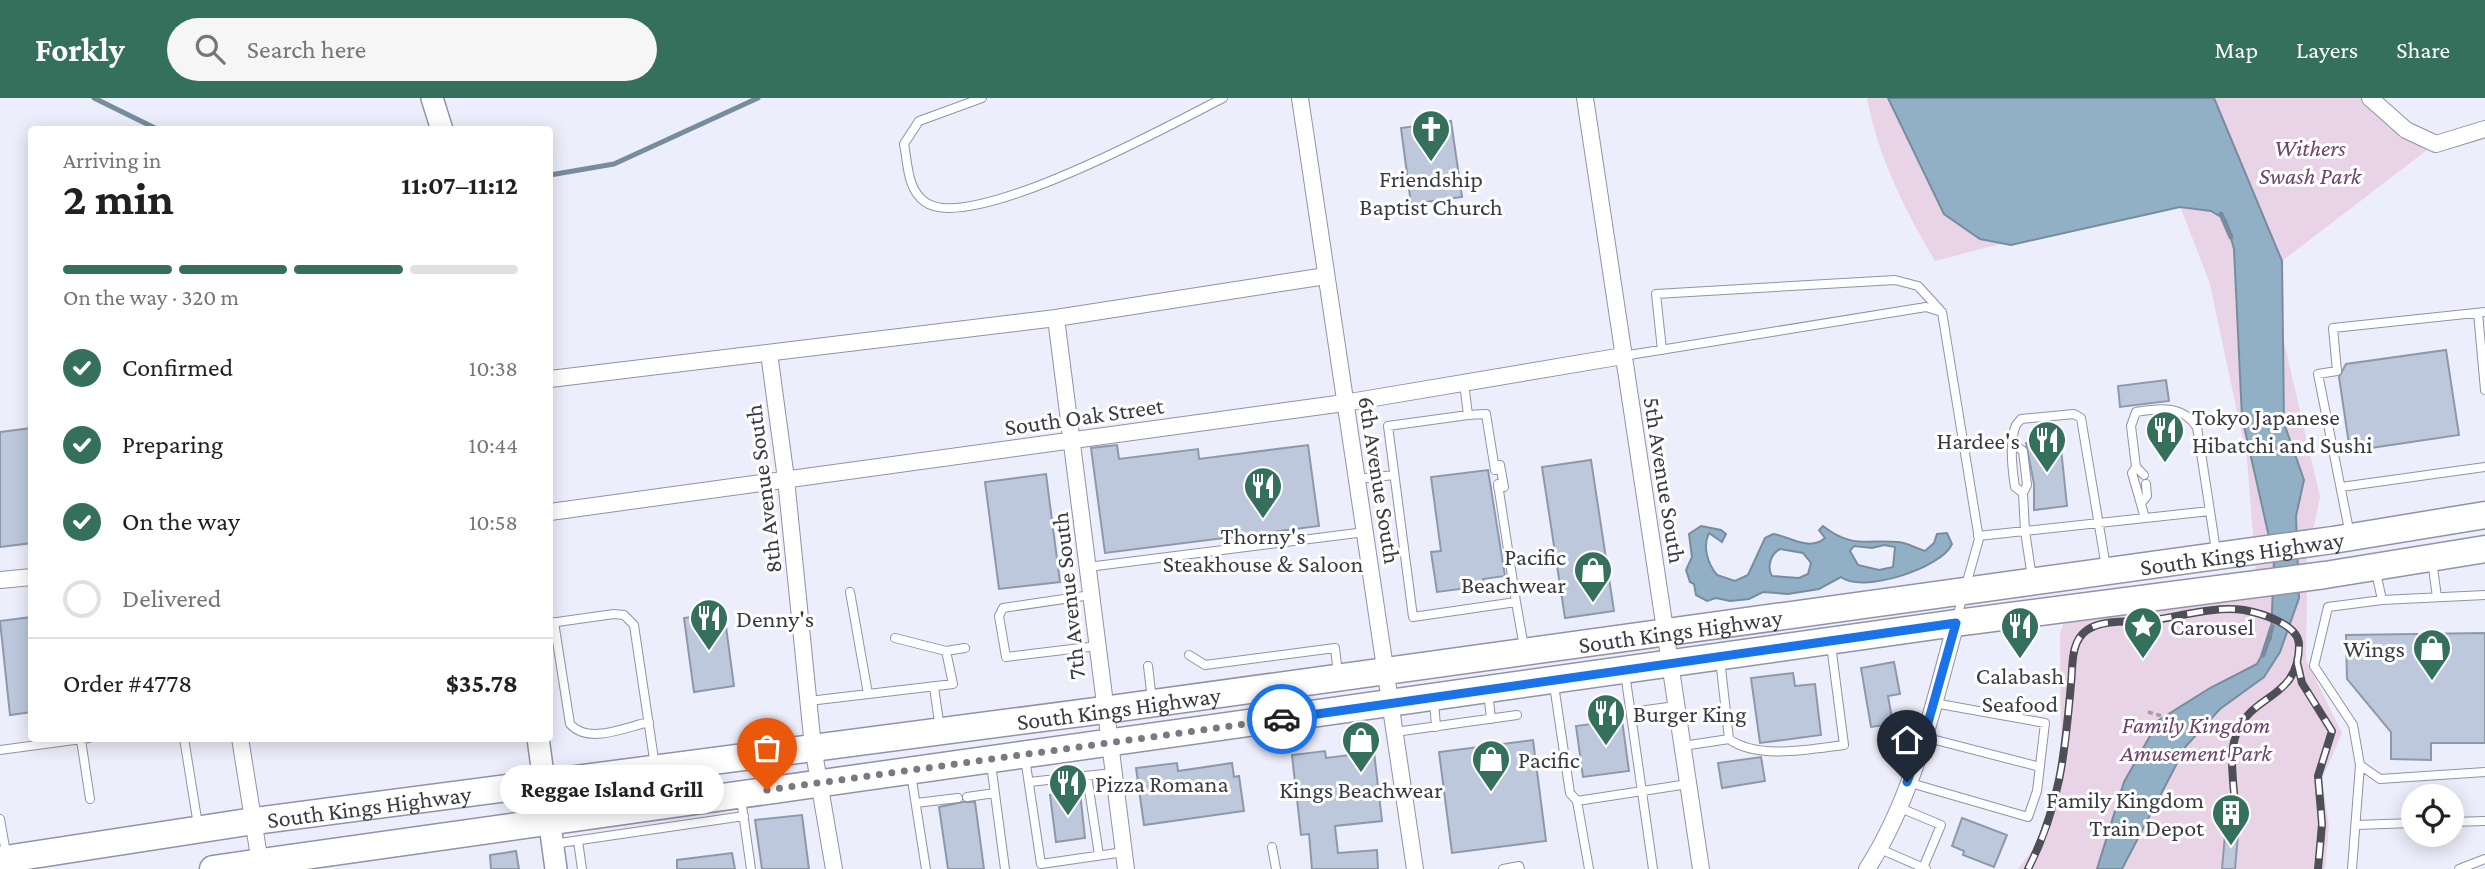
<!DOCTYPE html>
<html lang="en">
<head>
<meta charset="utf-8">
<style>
  body { margin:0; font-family:"Crimson Pro",serif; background:#f6f6f6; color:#202124; height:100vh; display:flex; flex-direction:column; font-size:26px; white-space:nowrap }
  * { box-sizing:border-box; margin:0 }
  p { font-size:23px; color:#757577 }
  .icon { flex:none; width:38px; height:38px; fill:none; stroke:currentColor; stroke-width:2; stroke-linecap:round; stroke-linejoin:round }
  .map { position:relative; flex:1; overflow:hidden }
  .drawer { position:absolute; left:28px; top:28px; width:525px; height:616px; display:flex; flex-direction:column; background:#fff; border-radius:7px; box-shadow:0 4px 18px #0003 }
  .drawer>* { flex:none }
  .buttons { position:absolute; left:2401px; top:686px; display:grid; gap:14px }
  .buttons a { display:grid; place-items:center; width:63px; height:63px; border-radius:50%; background:#fff; box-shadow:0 4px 18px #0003; font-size:35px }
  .pin { position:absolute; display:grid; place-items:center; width:60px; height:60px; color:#fff; margin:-72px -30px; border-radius:50% 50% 50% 0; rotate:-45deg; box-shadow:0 0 7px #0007 }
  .pin .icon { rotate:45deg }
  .courier { position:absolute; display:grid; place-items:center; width:70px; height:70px; margin:-35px; border:5px solid #1a73e8; border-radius:50%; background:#fff; color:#222; box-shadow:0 2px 9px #0007 }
  .bubble { position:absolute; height:49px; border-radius:24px; background:#fff; box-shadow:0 4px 18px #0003; font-size:23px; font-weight:700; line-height:49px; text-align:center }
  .summary em { font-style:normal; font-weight:700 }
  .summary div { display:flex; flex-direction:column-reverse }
  .summary { display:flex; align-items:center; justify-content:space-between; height:119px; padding:0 35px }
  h1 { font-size:46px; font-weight:700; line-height:52px }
  .bar { display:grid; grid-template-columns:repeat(4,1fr); gap:10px 7px; align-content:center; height:84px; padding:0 35px }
  .bar i { height:9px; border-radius:5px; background:#e0e0e0 }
  .bar .on { background:#34705b }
  .bar p { grid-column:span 4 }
  .line { display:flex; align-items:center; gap:18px; padding:0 35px; border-top:2px solid #e0e0e0 }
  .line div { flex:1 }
  ol { padding:0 35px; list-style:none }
  li { display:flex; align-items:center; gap:21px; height:77px }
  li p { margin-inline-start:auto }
  li .icon { padding:7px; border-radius:50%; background:#34705b; color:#fff; stroke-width:4 }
  li:last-child { color:#757577 }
  li i { width:38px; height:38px; border:4px solid #e0e0e0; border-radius:50% }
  header { display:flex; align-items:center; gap:42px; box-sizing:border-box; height:98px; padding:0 35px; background:#34705b; color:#fff }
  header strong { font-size:33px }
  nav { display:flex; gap:38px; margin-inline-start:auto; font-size:24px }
  .search { width:490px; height:63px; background:#f6f6f6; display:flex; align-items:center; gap:18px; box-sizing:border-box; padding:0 24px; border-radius:38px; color:#757577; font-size:26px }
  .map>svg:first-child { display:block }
</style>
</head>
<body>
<header>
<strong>Forkly</strong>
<div class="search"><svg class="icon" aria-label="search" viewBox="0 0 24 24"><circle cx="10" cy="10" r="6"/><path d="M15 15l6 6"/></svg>Search here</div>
<nav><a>Map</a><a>Layers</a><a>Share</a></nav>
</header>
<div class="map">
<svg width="2485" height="771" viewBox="0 0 2485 771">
  <rect width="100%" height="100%" fill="#edeefb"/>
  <path fill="#e9d3e6" d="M1867,0H2184L2276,209L2320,399L2300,494H2307L2306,562L2342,635L2322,681L2329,728L2325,771H2018L2038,745L2061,658L2060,536L2065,522L2258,500L2247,361L2210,186L2177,100L1935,163C1905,112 1878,59 1867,0Z
    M2214,0H2372L2431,49L2282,163Z"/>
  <path fill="#91b0c5" stroke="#778d9e" stroke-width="2" fill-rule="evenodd" d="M1888,0H2214L2282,163L2284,325L2304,382L2296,418L2299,500L2280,554L2264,579L2220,611L2186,648L2122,771H2097L2124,684L2159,622L2210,590L2257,566L2271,540L2274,461L2242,319L2234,151L2226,122L2211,113L2180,109L2011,147L1980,141L1944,116Z
    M1701,428L1721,432L1726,436L1722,444L1709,435C1702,449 1708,466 1717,477L1735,483L1748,477L1765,440L1773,436C1789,438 1809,454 1825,440L1819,432L1823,428C1852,451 1867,441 1898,444C1908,445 1915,450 1925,453L1934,445L1937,436L1947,435L1952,446C1942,470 1862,496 1841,479L1819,491L1788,496L1763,494L1749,501L1730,503L1716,500L1707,503L1696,497L1694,486L1690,484L1686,472L1692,459L1689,436ZM1884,447L1895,449L1893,469L1879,472L1858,467L1850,453L1854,448L1872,450ZM1780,451L1803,455L1811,465L1808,476L1799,480L1772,478C1767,470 1770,456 1780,451Z"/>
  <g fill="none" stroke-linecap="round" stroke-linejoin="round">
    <path stroke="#778d9e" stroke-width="5" d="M94,0L159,32
      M550,77L614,66L758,0
      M2221,116L2231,139
      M2263,557L2272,529"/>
  </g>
  <path fill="#bdc8dc" stroke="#8d99ab" stroke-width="2" d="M1451,23L1462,99L1411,106L1401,30Z
    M2446,252L2459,337L2350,353L2339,279L2346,266Z
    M2166,282L2169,303L2120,309L2118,288Z
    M32,330V445L0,449V334Z
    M2060,341L2067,408L2034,412V386L2026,345Z
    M1117,347L1119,361L1198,351L1199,361L1308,347L1319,428L1105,455L1091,350Z
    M1591,362L1614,513L1565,520L1542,369Z
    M1488,372L1505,478L1483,481L1484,488L1437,494L1431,454L1441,453L1431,379Z
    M1046,376L1060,484L999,491L985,384Z
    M724,514L734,588L694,594L684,520Z
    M32,519V614L10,617L0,523Z
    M2485,535V645H2431V662L2391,661V634L2347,581L2346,537Z
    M1894,564L1900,596L1888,598L1893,626L1871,629L1861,570Z
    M1793,575L1795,588L1815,586L1821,637L1760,645L1751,580Z
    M1622,622L1629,673L1583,679L1576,628Z
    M1533,642L1546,743L1452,755L1439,654Z
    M1325,653L1326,660L1374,654L1382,723L1335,728L1338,755L1377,752L1378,771H1312L1309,736L1301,737L1297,701L1291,700L1289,685L1295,684L1292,657Z
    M1761,659L1765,683L1722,690L1718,665Z
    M1177,665L1178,673L1232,665L1234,679L1239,678L1244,713L1144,727L1136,670Z
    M1080,694L1085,740L1056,744L1050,697Z
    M963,704H975L984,771H948L939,709Z
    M802,717L809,771H762L755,722Z
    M1962,720L2007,737L1994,769L1963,757L1964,753L1952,748Z
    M2226,725L2239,726L2235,771H2222Z
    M516,753L519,771H491L490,757Z
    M732,755L735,771H677V762Z"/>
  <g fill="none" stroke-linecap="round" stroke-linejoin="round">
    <defs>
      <path id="service" d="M982,0L919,23L904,46C908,66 907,91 925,104C970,137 1174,25 1223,0
        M2478,215L2485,292
        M1662,252L1656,196L1895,182L1918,188L1940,212
        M1623,258L1926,209L1942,214L1979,441L1957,519
        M1464,285L1468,317L1388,328L1413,519L1516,504L1524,549
        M1468,317L1486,316L1495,372
        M2015,347L2023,353L2027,387L2023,395L2025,433L2032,480
        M1494,367H1500L1504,389H1498
        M2136,369L2144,377
        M1357,381L1394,377
        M1498,386L1516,504
        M2341,389L2485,369
        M2023,395L2015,389C2012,370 2009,343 2016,327L2021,321L2074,316L2081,320L2106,469
        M2142,404L2147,398L2146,386
        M2145,420L2132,375L2136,369L2131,328L2136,314C2160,310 2182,307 2197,329L2210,413
        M2350,437L2318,276L2337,273L2333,230L2485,214
        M1978,438L2210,413L2216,453
        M2432,463L2437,499
        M1088,469L1365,434
        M2376,474L2382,502L2328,509L2314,568L2353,627L2360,667L2380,681L2485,674
        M850,494L868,596
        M1091,497L1003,510L999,518L1006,559L1097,548
        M2382,502L2485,497
        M554,524L570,626C588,647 626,629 649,624
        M550,525L614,516L624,517L634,527L655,668
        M946,553L965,550
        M1189,557L1205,567L1335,550L1338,576
        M1720,561L1729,641
        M1148,568L1152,602
        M1625,575L1653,771
        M1554,587L1570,695L1577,703L1589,771
        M934,589L940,631
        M1488,593L1491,621
        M1434,602L1436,629
        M809,603L953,586L946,553L895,540
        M1631,614L1676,608
        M1395,634L1517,617
        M1924,639L2040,669
        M184,640L198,727
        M81,642L90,701
        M1683,648L1729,641C1757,662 1812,651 1844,647L1831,547
        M0,652L89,640
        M1025,660L1041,766L1124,754
        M991,666L1005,771
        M911,676L926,771
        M1087,678L1099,757
        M1029,684L1113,675
        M1907,684L2028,719L2037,693L2045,625L1934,605
        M967,699L995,695
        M741,701L751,771
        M1577,703L1688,686
        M916,705L958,700
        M1898,709L1941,727L1923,770
        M0,721L6,755
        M2452,724L2485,723
        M2356,727L2413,725
        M578,743L582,771
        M553,746L744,718
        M1272,749L1276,771
        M1880,751L1926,771
        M1503,771L1519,768L1520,771
        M2352,771L2360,667
        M2459,771L2485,761"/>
      <path id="minor" d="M1300,0L1415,771
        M1585,0L1701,771
        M2370,0L2406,32L2436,46L2485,31
        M1056,220L1126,771
        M769,255L786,381L813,649L834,771
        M550,281L1056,220L1326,178
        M550,414L1344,305L1623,258
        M0,482L32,479
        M240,640L261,771
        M1867,771C1914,698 1933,608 1956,525"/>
      <path id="tertiary" d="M432,0L442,32
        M538,640L556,771"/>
      <g id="primary">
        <path id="s1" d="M0,762L254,723L1104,612L2333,442L2485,417"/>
        <path d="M213,771L1956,525L2325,477L2485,451"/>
      </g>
    </defs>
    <use href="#service" stroke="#9192a7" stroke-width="10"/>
    <use href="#minor" stroke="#9192a7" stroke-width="18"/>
    <use href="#tertiary" stroke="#9192a7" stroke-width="24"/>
    <use href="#primary" stroke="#9192a7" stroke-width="29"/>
    <path stroke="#9c9da8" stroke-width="3.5" stroke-dasharray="5 3.5" stroke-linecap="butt" d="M2148,614L2208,631"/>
    <use href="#service" stroke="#fff" stroke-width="8"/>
    <use href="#minor" stroke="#fff" stroke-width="16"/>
    <use href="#tertiary" stroke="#fff" stroke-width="21"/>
    <use href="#primary" stroke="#fff" stroke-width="26"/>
    <defs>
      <path id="rail" d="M2297,564L2302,585L2332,633L2318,678L2322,726L2318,771
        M2028,771C2060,708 2065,655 2071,586C2073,568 2070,544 2087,532C2104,520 2134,525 2154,522C2182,518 2215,508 2244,512C2260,515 2299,526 2299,547C2299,601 2253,595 2237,634C2226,661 2237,695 2235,724"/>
    </defs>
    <use href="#rail" stroke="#4e4e58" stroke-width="8"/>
    <use href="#rail" stroke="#fff" stroke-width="5" stroke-dasharray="16" stroke-linecap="butt"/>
  </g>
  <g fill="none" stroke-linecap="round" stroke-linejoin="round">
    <path stroke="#797983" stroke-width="7" stroke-dasharray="0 12.6" d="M767,692L1282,621"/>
    <path stroke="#1a73e8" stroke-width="9" d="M1282,621L1956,525L1924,639L1907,684"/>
  </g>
  <defs>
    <symbol id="church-pin" viewBox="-11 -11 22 30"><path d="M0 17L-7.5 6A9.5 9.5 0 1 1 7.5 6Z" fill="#34705b" stroke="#fff"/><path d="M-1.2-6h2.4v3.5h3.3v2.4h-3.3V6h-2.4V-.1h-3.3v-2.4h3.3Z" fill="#fff"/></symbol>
    <symbol id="restaurant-pin" viewBox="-11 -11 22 30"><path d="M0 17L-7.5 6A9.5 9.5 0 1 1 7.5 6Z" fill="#34705b" stroke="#fff"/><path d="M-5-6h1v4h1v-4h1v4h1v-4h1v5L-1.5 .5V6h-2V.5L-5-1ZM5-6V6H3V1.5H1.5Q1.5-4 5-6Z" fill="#fff"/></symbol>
    <symbol id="shop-pin" viewBox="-11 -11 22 30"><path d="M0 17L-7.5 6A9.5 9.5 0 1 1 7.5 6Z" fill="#34705b" stroke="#fff"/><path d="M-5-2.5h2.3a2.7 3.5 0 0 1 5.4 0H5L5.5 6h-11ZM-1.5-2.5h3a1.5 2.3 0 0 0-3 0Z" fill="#fff"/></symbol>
    <symbol id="sight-pin" viewBox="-11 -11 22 30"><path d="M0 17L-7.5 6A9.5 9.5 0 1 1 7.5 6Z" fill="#34705b" stroke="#fff"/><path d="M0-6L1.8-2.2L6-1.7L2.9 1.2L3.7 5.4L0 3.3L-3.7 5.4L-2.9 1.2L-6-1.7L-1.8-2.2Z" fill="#fff"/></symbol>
    <symbol id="building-pin" viewBox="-11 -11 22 30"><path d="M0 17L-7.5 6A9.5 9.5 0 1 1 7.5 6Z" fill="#34705b" stroke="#fff"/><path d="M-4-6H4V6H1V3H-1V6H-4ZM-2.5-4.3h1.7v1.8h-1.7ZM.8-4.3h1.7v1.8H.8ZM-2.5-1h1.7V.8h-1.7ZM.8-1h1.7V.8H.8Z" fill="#fff"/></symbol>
  </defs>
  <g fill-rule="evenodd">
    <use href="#church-pin" x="1409" y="9" width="44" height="60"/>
    <use href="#restaurant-pin" x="2143" y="310" width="44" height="60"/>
    <use href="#restaurant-pin" x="2025" y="320" width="44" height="60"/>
    <use href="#restaurant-pin" x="1241" y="366" width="44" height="60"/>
    <use href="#shop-pin" x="1571" y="450" width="44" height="60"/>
    <use href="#restaurant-pin" x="687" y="498" width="44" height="60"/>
    <use href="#restaurant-pin" x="1998" y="506" width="44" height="60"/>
    <use href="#sight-pin" x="2121" y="506" width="44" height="60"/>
    <use href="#shop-pin" x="2410" y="528" width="44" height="60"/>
    <use href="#restaurant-pin" x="1584" y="593" width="44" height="60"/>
    <use href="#shop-pin" x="1339" y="620" width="44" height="60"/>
    <use href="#shop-pin" x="1469" y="639" width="44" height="60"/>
    <use href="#restaurant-pin" x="1046" y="663" width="44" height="60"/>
    <use href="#building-pin" x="2209" y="693" width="44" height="60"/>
  </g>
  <g text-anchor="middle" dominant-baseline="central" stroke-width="6" stroke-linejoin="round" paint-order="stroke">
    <g font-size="24" font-style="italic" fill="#6b4468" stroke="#fff">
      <text x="2310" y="49">Withers<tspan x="2310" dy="28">Swash Park</tspan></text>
      <text x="2196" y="626">Family Kingdom<tspan x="2196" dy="28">Amusement Park</tspan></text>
    </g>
    <g font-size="24" fill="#3a3a43" stroke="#fff" text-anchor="start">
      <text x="1431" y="80" text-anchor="middle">Friendship<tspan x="1431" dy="28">Baptist Church</tspan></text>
      <text x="2192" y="318">Tokyo Japanese<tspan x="2192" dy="28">Hibatchi and Sushi</tspan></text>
      <text x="2020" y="342" text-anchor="end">Hardee's</text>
      <text x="1263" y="437" text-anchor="middle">Thorny's<tspan x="1263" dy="28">Steakhouse &amp; Saloon</tspan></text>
      <text x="1566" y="458" text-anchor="end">Pacific<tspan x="1566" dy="28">Beachwear</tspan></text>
      <text x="736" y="520">Denny's</text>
      <text x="2170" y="528">Carousel</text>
      <text x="2405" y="550" text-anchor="end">Wings</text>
      <text x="2020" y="577" text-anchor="middle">Calabash<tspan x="2020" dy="28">Seafood</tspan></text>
      <text x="1633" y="615">Burger King</text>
      <text x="1518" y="661">Pacific</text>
      <text x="1095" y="685">Pizza Romana</text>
      <text x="1361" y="691" text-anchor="middle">Kings Beachwear</text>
      <text x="2204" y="701" text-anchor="end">Family Kingdom<tspan x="2204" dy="28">Train Depot</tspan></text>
    </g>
    <g font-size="24" fill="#3a3a43" stroke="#fff">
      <text transform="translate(1084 318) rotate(-8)">South Oak Street</text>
      <text transform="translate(1380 382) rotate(81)">6th Avenue South</text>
      <text transform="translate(1665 382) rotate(81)">5th Avenue South</text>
      <text transform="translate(763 391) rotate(-97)">8th Avenue South</text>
      <text stroke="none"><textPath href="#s1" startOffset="2263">South Kings Highway</textPath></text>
      <text transform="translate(1068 498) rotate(-96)">7th Avenue South</text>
      <text stroke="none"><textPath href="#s1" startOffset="1696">South Kings Highway</textPath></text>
      <text stroke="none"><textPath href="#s1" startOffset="1129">South Kings Highway</textPath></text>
      <text stroke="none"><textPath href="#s1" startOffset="373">South Kings Highway</textPath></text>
    </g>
  </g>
</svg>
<div class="buttons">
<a><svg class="icon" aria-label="locate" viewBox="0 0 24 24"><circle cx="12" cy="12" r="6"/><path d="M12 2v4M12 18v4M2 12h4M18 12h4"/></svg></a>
</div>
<div class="pin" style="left:767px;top:692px;background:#ea580c"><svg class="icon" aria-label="bag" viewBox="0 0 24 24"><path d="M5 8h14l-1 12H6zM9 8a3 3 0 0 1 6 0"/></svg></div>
<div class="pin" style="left:1907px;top:684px;background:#1f2937"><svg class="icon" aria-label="home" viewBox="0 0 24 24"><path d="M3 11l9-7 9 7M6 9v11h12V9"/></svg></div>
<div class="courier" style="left:1282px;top:621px"><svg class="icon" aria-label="car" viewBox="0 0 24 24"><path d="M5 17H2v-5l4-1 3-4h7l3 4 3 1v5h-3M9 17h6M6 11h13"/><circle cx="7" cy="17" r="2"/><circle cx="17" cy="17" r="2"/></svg></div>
<div class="bubble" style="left:500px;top:667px;width:224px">Reggae Island Grill</div>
<section class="drawer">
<div class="summary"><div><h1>2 min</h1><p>Arriving in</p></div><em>11:07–11:12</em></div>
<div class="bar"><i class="on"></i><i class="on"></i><i class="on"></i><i></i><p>On the way · 320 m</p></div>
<ol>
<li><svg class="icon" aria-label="check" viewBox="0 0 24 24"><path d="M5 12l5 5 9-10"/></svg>Confirmed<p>10:38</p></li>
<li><svg class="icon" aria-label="check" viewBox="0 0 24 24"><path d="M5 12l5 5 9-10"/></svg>Preparing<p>10:44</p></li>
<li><svg class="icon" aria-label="check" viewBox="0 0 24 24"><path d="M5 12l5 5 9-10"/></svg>On the way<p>10:58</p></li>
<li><i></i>Delivered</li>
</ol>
<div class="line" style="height:91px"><div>Order #4778</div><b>$35.78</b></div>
</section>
</div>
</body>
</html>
